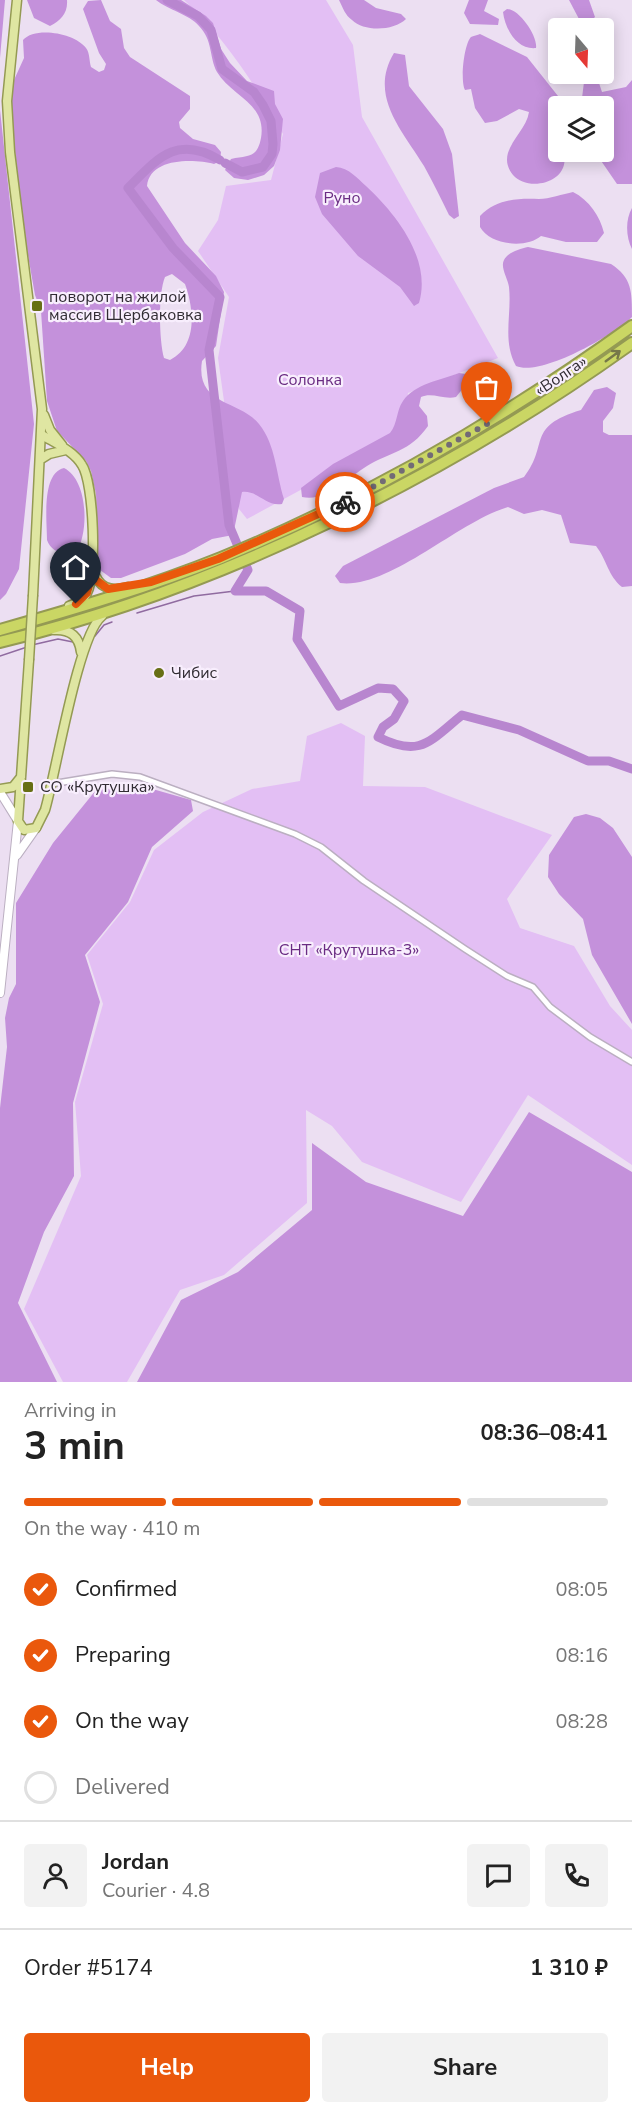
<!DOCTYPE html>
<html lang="en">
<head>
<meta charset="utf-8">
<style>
  body { margin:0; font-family:"Nunito Sans",sans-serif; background:#f2f2f2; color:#222; height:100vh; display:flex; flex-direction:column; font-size:22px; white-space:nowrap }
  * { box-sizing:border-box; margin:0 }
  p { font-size:20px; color:#767676 }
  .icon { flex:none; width:33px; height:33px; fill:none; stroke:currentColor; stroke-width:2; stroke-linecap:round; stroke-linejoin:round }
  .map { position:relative; height:1382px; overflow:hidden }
  .drawer { display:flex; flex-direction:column; background:#fff; flex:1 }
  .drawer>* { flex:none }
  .needle { width:39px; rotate:161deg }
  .fabs { position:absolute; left:548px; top:18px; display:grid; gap:12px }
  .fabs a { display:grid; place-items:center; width:66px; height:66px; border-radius:6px; background:#fff; box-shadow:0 3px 15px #0003; font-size:30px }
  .pin { position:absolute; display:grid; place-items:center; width:51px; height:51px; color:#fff; margin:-62px -26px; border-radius:50% 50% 50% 0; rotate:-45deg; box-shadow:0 0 6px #0007 }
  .pin .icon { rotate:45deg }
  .courier { position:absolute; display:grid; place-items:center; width:60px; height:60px; margin:-30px; border:4px solid #ea580c; border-radius:50%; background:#fff; color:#222; box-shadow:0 2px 8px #0007 }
  .head em { font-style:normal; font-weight:700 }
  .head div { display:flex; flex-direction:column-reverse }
  .head { display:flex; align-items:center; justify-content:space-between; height:102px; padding:0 24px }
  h1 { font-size:39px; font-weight:700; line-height:45px }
  .bar { display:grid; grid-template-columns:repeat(4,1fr); gap:9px 6px; align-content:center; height:72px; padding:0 24px }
  .bar i { height:8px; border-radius:4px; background:#e0e0e0 }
  .bar .current { background:#ea580c }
  .bar p { grid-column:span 4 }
  .line { display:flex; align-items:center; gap:15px; padding:0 24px; border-top:2px solid #e0e0e0 }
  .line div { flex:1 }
  .round { display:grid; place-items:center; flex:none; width:63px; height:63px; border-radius:6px; background:#f2f2f2 }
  ol { padding:0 24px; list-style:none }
  li { display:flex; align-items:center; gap:18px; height:66px }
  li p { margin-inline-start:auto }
  li .icon { padding:6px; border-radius:50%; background:#ea580c; color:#fff; stroke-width:4 }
  li:last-child { color:#767676 }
  li i { width:33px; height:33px; border:3px solid #e0e0e0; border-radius:50% }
  .cta { display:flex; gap:12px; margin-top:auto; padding:12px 24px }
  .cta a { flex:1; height:69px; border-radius:6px; background:#ea580c; color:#fff; font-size:24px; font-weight:700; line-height:69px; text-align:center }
  .cta a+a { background:#f2f2f2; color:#222 }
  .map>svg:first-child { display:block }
</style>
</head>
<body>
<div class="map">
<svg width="632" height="1382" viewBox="0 0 632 1382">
  <rect width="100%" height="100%" fill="#ecdff2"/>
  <path fill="#e3bff4" d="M184,0H326L353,45L362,117L498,358L408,393L404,434L247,519L239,509L218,358L229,297L198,251L218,220L226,186L271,180L283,134C256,86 225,38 184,0Z
    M341,723L365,736L363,786L425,787L552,835L507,899L520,928L574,946L610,1006L632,1030V1165L528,1095L461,1202L362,1162L332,1126L306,1110L307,1203L224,1275L180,1290L127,1382H63L24,1309L81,1176L75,1102L103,1004L87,955L130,902L154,850L203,812L252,789L300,781L307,736Z"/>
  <path fill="#c491db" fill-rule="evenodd" d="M0,0H5L0,58Z
    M27,0H67C68,13 61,20 50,26L34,18Z
    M101,0L110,21L121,29L124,48L130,57L190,96V109L179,122L180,128L193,139L215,145L221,152L220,161L214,164C195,159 150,157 147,186L185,243L216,276L224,292L216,346L202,361C195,406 240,400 259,424C276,445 276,474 284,499L282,504C266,507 258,490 242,492L233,535L212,539L185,554L121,578H111L100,570L98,559L96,494L91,471L86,461L57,431L47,401L41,311L35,295L23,227L10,105L14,80L24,58L23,40C35,26 75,33 86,48C90,53 89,61 91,67L99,72L104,70L106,64L99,53L83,9L88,1ZM172,274L185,284C194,309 198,346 170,360L164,358C159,340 158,294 165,277Z
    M156,0H181L206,16L213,23L221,49L230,63L247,81L274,91L275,104L283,119L280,150L274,166L264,175L248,180L234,178L225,170L231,159C248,155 257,159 261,138C267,103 231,96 217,72C209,57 213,40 199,26C189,14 168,10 156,0Z
    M339,0H364L376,8L401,14L406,19C394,31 364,32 352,20C345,15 343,8 339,0Z
    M469,0H488L484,11L499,19L498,25L470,24L464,13Z
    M569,0H589L595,17L588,24L579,19Z
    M507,9C519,9 538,36 536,48C517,50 505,29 503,12Z
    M480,34L527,57L558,96L560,106L552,125L551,143L558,152L564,154C570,184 527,192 513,175C494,151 526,134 529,112L519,109L497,121L485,123L475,108L471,89L465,90C460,81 464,44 471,37C473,36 478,35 480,34Z
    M394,53L405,55L409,86L443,129L452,154L459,216L454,219L449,215C441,199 433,182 424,166C403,131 368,96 394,53Z
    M581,74H596L602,92L626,87L632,80V184H617L595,152H603V106H581L584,82Z
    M0,110L34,424L19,569L6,594L0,600Z
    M336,167C349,168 357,178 366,186C396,214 432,259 419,303L414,306L400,287L358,256L322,214L315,197L320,173Z
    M573,192C589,200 600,216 604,233L597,242H566L541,236C526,249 490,245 480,227V216C496,199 519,198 539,199C549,199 563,194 573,192Z
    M632,208V249C626,237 625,220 632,208Z
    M528,247L611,264C632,278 632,291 632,317C614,335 541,377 516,366C502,341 512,314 509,287C508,279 500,267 504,260C508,252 520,249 528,247Z
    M459,373L466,374L469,381L456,397C444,400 432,392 421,397L419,406L427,416L428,426C410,452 390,452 367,466C347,478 328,502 302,497L301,488L333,464L390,433C398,423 396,411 403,401C414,384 441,380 459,373Z
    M607,387L616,393L613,408L603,421V432L609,435H632V586L622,587C608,576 607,560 596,546L570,543L561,515L542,510L524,514L508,507C457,522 390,589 340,583L335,576L343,566L494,488L524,477C550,444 525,427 581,410L594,390Z
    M64,468C88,480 89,531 77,551C65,557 51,552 47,540C47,522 41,473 64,468Z
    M142,786L191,800L193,811L152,847L128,902L85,955L100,1002L73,1103L74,1176L44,1232L18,1303L57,1382H0V1108L7,1047L5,1018L9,998L16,984V903L53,843L96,790Z
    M586,814L600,818L613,828L632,857V1024L592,955L583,919L559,894L548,877L549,855L574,817Z
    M529,1112L632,1172V1382H137L181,1300L238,1272L312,1210V1143L366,1182L463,1216Z"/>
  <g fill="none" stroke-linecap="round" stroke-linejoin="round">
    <path stroke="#906ba0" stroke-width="1.5" d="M137,613L194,596L235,591
      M95,636L104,625L112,622
      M32,645L58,639L73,642
      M0,656L27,647"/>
    <path stroke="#b886cf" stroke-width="9" d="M167,0L198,16L211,30L222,69L254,92L263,105L271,121L273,144L272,154L263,167L242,172L225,163
      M220,160C176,134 157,159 128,188L173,248L220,297L209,350L229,525L248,570L235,591H266L300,611L297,639L339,706L378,688L393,689L404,701L394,719L383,727L378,737C420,758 429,742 462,715L519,730L588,761H609L632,769"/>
    <defs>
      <path id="street" d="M51,784L112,774L140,777L295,834L321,847L364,881L465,949L507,976L533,987L550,1007L590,1037L632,1062"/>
      <path id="secondary" d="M0,792L18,821L0,993
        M17,855L36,828"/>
      <path id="primary" d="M17,0L7,101L10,152L42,409L33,595
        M44,415L50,430L62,445
        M42,435C55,443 74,451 82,465C94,483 97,574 87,593C84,600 77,603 69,606
        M41,459L49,454L66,450
        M93,569C98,588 110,592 128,587
        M54,630C70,629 79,636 81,652
        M29,660L18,821L24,830L36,828L45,810C56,773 78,635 102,616
        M0,789L13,787L21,777"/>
      <path id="highway" d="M0,630C74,609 149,587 221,558C367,498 503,419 632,326
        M0,642C221,588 448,475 632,343"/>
    </defs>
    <use href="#street" stroke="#bbafc1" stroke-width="8"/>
    <use href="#secondary" stroke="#bbafc1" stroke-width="10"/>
    <use href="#primary" stroke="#949a53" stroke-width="11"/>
    <use href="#highway" stroke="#949a53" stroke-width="14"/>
    <use href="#street" stroke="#fff" stroke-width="5"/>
    <use href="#secondary" stroke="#fff" stroke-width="8"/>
    <use href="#primary" stroke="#dfe6a2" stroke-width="8"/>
    <use href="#highway" stroke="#cad664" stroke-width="10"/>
    <defs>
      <path id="primary-bridge" d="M29,660L33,595"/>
    </defs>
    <use href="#primary-bridge" stroke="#949a53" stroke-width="11" stroke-linecap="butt"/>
    <use href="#primary-bridge" stroke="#dfe6a2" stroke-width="8"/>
  </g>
  <defs><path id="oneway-shaft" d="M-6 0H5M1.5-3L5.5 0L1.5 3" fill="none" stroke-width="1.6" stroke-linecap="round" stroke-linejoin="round" transform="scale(1.5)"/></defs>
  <use stroke="#767849" href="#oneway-shaft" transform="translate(613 356) rotate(-36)"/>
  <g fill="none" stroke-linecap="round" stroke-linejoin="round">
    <path stroke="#726b76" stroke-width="6" stroke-dasharray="0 10.8" d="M345,502L487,424"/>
    <path stroke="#ea580c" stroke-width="8" d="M76,604L87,593L93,569L96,580L108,589L151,582L218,559L345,502"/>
  </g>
  <g fill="#676f15" stroke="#f8eefd" stroke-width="2">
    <rect x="31" y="300" width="12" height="12" rx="3"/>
    <circle cx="159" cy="673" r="6"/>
    <rect x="22" y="781" width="12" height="12" rx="3"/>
  </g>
  <g text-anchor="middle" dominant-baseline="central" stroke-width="4.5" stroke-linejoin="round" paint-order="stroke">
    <g font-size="16" fill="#6a2c83" stroke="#f8eefd">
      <text x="342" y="198">Руно</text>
      <text x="310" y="380">Солонка</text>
      <text x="349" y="950">СНТ «Крутушка-3»</text>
    </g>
    <g font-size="16" fill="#312c33" stroke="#f8eefd" text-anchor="start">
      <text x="49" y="297">поворот на жилой<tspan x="49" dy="18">массив Щербаковка</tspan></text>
      <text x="171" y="673">Чибис</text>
      <text x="40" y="787">СО «Крутушка»</text>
    </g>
    <g font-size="16" fill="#312c33" stroke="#f8eefd">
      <text transform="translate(561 376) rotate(-34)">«Волга»</text>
    </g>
  </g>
</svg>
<div class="fabs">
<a><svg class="needle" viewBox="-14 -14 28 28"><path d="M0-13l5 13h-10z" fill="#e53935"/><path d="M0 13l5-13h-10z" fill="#767676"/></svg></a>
<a><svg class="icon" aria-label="layers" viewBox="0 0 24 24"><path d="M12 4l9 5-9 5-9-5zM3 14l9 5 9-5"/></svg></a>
</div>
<div class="pin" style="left:487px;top:424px;background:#ea580c"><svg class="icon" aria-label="bag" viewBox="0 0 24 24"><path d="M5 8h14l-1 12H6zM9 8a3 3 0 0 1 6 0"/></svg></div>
<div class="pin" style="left:76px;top:604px;background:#1f2937"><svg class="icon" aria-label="home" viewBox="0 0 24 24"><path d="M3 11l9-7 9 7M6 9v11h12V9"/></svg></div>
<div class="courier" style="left:345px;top:502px"><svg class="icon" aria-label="bike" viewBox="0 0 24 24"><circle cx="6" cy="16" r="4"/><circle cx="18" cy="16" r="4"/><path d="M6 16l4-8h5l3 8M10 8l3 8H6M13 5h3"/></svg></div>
</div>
<section class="drawer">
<div class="head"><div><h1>3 min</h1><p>Arriving in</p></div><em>08:36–08:41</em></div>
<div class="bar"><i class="current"></i><i class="current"></i><i class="current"></i><i></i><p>On the way · 410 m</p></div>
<ol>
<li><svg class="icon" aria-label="check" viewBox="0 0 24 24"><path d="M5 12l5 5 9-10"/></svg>Confirmed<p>08:05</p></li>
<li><svg class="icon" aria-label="check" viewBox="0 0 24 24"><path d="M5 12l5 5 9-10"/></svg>Preparing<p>08:16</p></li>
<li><svg class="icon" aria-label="check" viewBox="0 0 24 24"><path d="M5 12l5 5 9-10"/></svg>On the way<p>08:28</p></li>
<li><i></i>Delivered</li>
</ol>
<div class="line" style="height:108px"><a class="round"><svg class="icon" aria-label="person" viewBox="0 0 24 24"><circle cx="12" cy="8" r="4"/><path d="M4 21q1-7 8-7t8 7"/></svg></a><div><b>Jordan</b><p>Courier · 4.8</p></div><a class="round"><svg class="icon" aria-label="chat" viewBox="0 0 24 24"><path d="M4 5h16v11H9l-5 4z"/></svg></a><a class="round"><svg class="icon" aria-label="phone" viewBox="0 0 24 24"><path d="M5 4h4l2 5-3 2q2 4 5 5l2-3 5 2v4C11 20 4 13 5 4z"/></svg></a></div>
<div class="line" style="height:78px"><div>Order #5174</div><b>1 310 ₽</b></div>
<div class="cta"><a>Help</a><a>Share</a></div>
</section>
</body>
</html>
